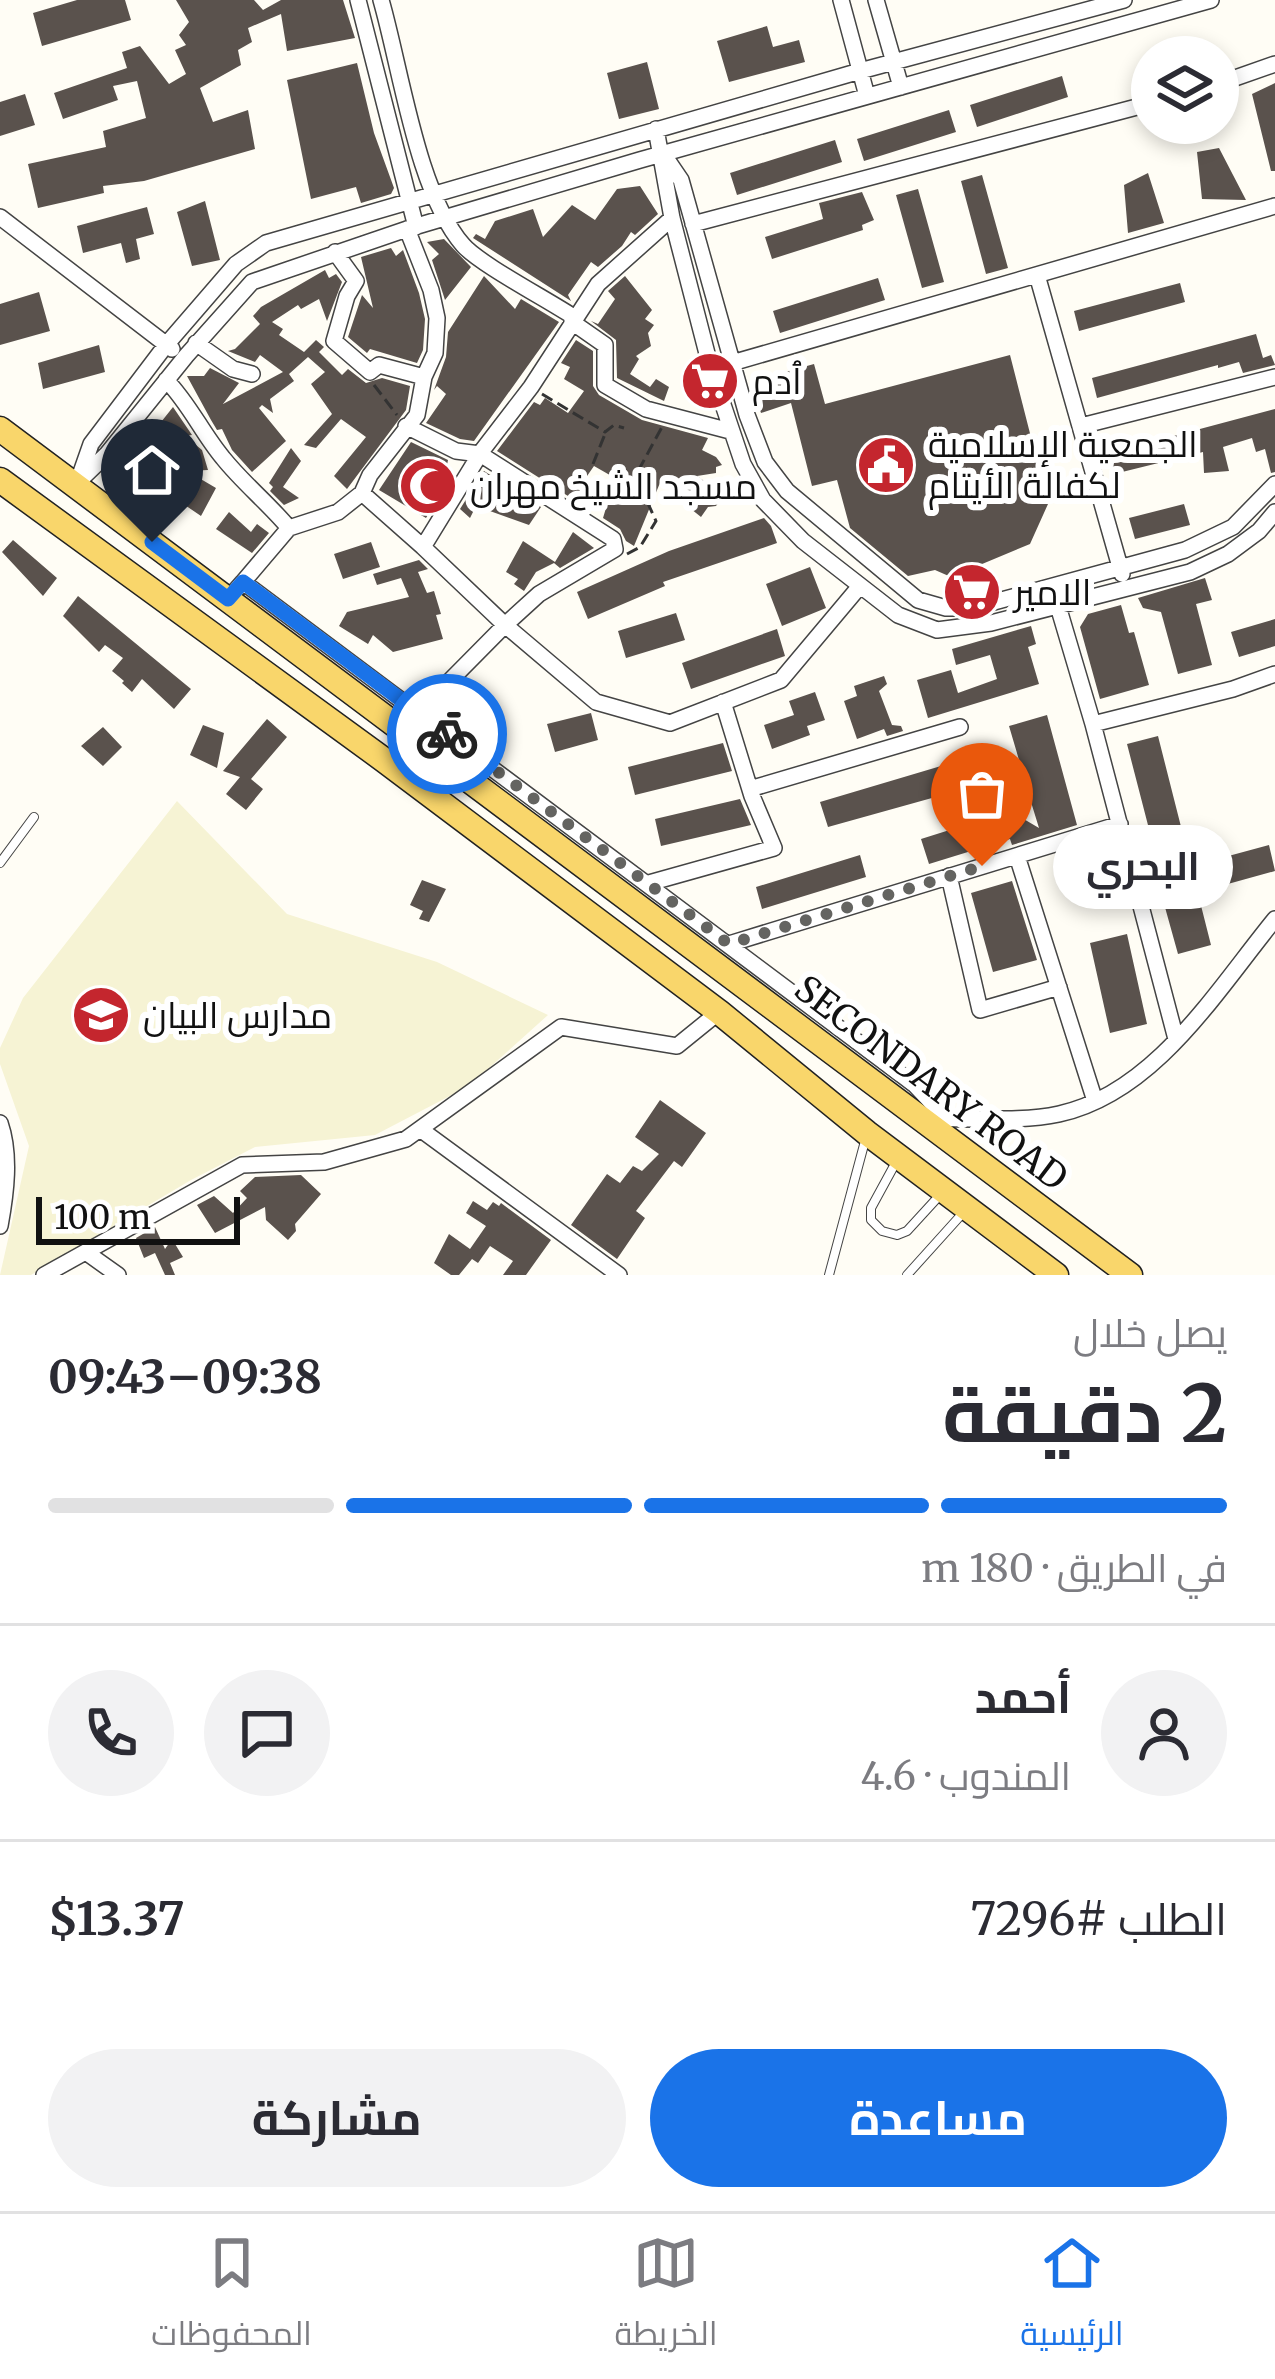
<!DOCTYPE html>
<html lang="ar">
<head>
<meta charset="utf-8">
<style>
  body { margin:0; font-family:Merriweather,Cairo,serif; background:#f2f2f3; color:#2b2b33; direction:rtl; height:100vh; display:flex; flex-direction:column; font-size:45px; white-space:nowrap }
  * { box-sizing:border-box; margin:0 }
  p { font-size:39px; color:#7c7c81 }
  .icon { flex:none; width:66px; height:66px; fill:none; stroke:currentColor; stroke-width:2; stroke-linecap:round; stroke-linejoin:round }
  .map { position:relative; height:1275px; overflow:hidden; direction:ltr }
  .side { display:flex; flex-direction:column; background:#fff; flex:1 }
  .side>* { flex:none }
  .buttons { position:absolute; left:1131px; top:36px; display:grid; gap:24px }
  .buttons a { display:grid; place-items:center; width:108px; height:108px; border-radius:50%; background:#fff; box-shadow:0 6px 18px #0003; font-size:60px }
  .scale { position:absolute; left:36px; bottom:30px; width:204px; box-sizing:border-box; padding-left:12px; border:6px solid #111; border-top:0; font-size:33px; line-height:42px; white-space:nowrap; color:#111; -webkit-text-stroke:9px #fff; paint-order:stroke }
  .pin { position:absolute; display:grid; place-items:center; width:102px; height:102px; color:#fff; margin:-123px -51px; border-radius:50% 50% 50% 0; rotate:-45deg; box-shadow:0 0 12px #0007 }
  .pin .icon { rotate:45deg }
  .courier { position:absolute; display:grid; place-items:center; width:120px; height:120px; margin:-60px; border:9px solid #1a73e8; border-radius:50%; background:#fff; color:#222; box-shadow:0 3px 15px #0007 }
  .bubble { position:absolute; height:84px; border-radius:42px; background:#fff; box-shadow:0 6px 18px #0003; font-size:39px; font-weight:700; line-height:84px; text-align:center; direction:rtl }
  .summary em { font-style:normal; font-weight:700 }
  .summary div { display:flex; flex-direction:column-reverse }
  .summary { display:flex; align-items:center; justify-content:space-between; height:204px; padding:0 48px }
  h1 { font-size:78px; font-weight:700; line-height:90px }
  .bar { display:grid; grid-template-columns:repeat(4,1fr); gap:18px 12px; align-content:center; height:144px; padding:0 48px }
  .bar i { height:15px; border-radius:9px; background:#e1e1e2 }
  .bar .active { background:#1a73e8 }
  .bar p { grid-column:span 4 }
  .line { display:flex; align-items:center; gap:30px; padding:0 48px; border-top:3px solid #e1e1e2 }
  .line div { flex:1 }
  .round { display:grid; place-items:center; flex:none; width:126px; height:126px; border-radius:63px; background:#f2f2f3 }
  .button { display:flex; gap:24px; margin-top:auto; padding:24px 48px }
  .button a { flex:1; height:138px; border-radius:72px; background:#1a73e8; color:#fff; font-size:48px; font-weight:700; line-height:138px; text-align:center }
  .button a+a { background:#f2f2f3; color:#2b2b33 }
  .menu { display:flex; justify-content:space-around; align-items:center; height:168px; border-top:3px solid #e1e1e2; background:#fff; font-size:33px; color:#7c7c81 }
  .menu a { display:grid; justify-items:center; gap:6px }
  .menu .active { color:#1a73e8 }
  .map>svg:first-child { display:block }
</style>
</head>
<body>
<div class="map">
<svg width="1275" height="1275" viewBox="0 0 1275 1275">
  <rect width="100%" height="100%" fill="#fffdf5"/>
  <path fill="#f6f3d4" d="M177,801L287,914L437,962L548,1015L469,1086L375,1135L255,1147L191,1180L31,1275H0L29,1146L0,1064V1048L23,998Z"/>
  <path fill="#5a524d" d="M77,0H125L131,20L42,46L33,13Z
    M176,0H254L263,10L281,0H343L355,38L287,51L281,14L248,28L252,42L238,50L241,65L200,88L213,122L248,110L255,149L144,181L103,186L104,193L38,208L28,164L106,147L103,131L146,118L137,81L113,86L118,100L63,119L54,93L127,68L122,52L140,46L169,84L186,74L175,50L186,45L179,35L189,22Z
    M767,26L773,47L799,40L805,62L729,82L717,41Z
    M647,62L659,109L619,119L607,73Z
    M357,63L374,133L394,188L391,194L361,203L356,187L311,199L287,80Z
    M1062,76L1068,97L977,127L970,105Z
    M1275,83V171H1271L1252,94Z
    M25,94L35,125L0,136V102Z
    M949,110L956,132L864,161L857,139Z
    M835,140L842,162L737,195L730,173Z
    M1219,148L1246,200L1202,199L1197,152Z
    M1148,173L1164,223L1128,233L1124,185Z
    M982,175L1008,268L986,274L961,181Z
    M640,186L658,214L635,235L631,232L622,246L598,267L591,262L568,295L571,301L473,238L476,234L485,239L495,221L533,209L543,237L572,205L595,220L617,189Z
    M918,189L944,282L922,288L896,195Z
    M862,192L874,220L862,225L863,230L772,259L765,237L823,219L819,203Z
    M205,201L220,260L192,266L177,212Z
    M147,207L154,234L136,239L140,259L126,263L121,243L83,253L77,226Z
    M444,239L471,267L445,300L432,260L439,254L427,242Z
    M391,248L396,256L403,250L419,293L425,319L423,350L417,363L370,349L367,353L348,337L362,295L373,308L361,257Z
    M325,270L329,278L336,274L342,282L327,321L319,299L301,309L298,305L272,322L283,329L279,335L304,352L316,340L324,347L319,352L342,375L348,369L366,383L382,378L410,386L406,410L347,489L334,476L366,437L341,419L316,448L304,445L332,414L311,384L325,372L308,357L289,374L294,381L270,399L273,413L262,405L259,408L286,441L252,472L232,450L222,429L217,430L211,420L187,376H204L210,368L239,383L223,404L283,372L260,355L255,362L228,351L235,349L260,324L253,316L261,307Z
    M484,276L515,309L521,299L559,322L474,441L460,439L426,423L446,394L437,386L434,390L446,357L448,332Z
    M625,276L652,310L645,319L654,325L648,333L651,346L636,356L639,359L630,374L650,387L656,379L669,387L664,401L617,378L616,340L591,321L598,324L615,299L608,291Z
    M878,278L885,300L780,333L773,311Z
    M1180,283L1185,302L1079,331L1074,311Z
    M39,292L50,331L0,345V304Z
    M1256,334L1263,358L1271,355L1275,365L1243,373L1239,362L1218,368V365L1097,398L1092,378Z
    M576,340L593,351V386L599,395L642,420L708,438L702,450L716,457L722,465L716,467V473L697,476L724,495L716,506L708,507L701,517L691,509L701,496L662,478L634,546L626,541L620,529L603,518L615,478L594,466L578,489L585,493L579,503L497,451L534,402L540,405L545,398L568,413L584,391L564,379L570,367L561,363Z
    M99,345L105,372L43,389L38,363Z
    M1010,355L1048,504L1030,544L951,577L935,570L908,576L850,528L837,480L812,486L791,403L761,413L755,394L767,391L764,378L814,364L825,404Z
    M173,407L192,435L185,436L202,450L208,470L187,471L216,488L201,516L176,499L171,506L155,494L150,503L131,491L136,483L121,473L128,463L133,466L150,436Z
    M1275,409V472L1271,473L1265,449L1256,452L1252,438L1223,447L1229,471L1204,473L1203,452L1114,474L1110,453Z
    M411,442L448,460L446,470L454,474L426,518L379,490Z
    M291,448L301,461L283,487L299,498L284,505L270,491L273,487L269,483Z
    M484,471L541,507L529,525L476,506L470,518L460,509Z
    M1184,504L1190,525L1135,539L1129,518Z
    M229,512L251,532L257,524L269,533L252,553L216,529Z
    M764,518L771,526L777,543L663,582L665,586L588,619L577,592L669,551Z
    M573,532L594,548L560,568L554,563L536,572L524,591L514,584L518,579L506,572L523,541L555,562Z
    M13,540L57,578L43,596L2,552Z
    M371,542L380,567L343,579L334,554Z
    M419,560L428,569L418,572L427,593L434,591L441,614L436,615L443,639L393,652L373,635L368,644L339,626L347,612L409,597L401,578L377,585L373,574Z
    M810,567L826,608L782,626L766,584Z
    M1205,578L1212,600L1196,604L1212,665L1178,674L1161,612L1143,608L1138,598Z
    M78,596L191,689L174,709L142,679L132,692L122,683L124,681L112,671L123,658L105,645L99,652L63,616Z
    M1121,605L1129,633L1134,632L1149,685L1100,699L1080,627L1088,614Z
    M676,613L685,640L626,658L618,631Z
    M1275,619V646L1239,657L1231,632Z
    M1031,626L1036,644L1028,647L1039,684L928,718L917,680L951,670L958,693L997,679L990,655L956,665L952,649Z
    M777,629L785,656L691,689L682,663Z
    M884,676L887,684L879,691L892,725L901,726L903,731L887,736L884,729L857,739L844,701L857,696L854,686Z
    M815,692L825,720L807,726L810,735L772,749L764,725L794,715L789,701Z
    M591,713L598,740L555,752L547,724Z
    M1047,715L1077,825L1012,845L1010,839L929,864L921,839L1010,811L1039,828L1027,789L1005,796L1000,779L828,827L820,802L978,755L983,771L1019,760L1009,726Z
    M267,719L287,737L251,779L263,789L246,810L226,794L240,777L223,771Z
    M203,725L224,733L217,768L190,755Z
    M103,727L122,747L103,766L81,746Z
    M1158,736L1211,945L1178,954L1151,857L1156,856L1127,744Z
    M723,743L732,771L635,795L628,767Z
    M740,799L751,825L661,846L655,819Z
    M1269,845L1275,871L1217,887L1210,861Z
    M860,855L866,877L762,909L756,887Z
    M422,880L446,889L429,922L419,919L423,911L410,905Z
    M1012,881L1037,960L993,972L971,893Z
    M1127,934L1147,1024L1110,1033L1090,943Z
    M660,1100L706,1133L682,1167L674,1161L636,1211L645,1218L617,1259L571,1225L607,1174L620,1183L633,1166L642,1171L659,1154L635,1137Z
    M301,1175L321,1194L295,1224L296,1231L288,1240L266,1220L265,1207L215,1233L197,1205L214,1196L233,1213L247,1198L240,1191L255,1177Z
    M473,1201L487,1210L493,1202L499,1206L501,1203L551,1240L526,1275H503L513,1261L490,1246L478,1263L472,1259L459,1275H451L434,1263L449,1234L470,1249L486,1226L466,1213Z
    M155,1227L165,1249L172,1239L183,1257L170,1263L175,1275H165L155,1253L144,1258L136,1238Z"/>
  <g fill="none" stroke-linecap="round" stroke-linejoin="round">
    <defs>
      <path id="service" d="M0,863L34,817
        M895,1164L871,1208V1220L882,1231L897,1235L907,1231L940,1195
        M829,1275L865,1141
        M907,1275L962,1214"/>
      <path id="minor" d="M358,0L416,227
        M381,0C401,69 417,192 463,245C478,263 548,300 572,316V322L605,345V385L646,409L730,431
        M841,0L867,96
        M876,0L901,87
        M1218,84L1275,64
        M656,129L672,218L711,369L743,464L763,500L803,541L898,615L937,630L991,623L1190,572L1228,554L1259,531L1275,512
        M664,155L681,180L747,415L765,462L787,491L918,600L946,608H972L1185,550L1233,527L1275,484
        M0,217L172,349
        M693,224L1152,103
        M335,252L356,281L347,296L334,341L370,372L379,365L424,377
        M1037,275L1122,574
        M196,343L233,369L252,374
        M711,369L1275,206
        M166,380C189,403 202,433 223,458C243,483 268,503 289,528
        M406,426L456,451L480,454L613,539L615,549L539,594L505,625L423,547L480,454L481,452L531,387L598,284L672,218
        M1081,426L1275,377
        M78,481L91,444L166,345L236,264L266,243L860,71L1124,0
        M76,484L107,454L186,356L252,282L407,229L640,160L1211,0
        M362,493L423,547
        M243,582L289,528L338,512L362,493L370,475L417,415L424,377L435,353L437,318L431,290L407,229
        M1055,596L1093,724L1176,1039
        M228,599L243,582L915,1085L947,1119
        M414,717L505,625L596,702L670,723L781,680L860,586
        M1093,724L1233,689L1275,674
        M753,788L960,727
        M1017,856L1095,1101
        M949,876L980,1010L1059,987
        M649,883L774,848L752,796L723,702
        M729,944L1120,824
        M938,1119C976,1118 1022,1122 1059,1114C1155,1093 1216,991 1275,919
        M0,1123C11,1155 6,1193 0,1226
        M420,1129L619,1275
        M87,1253L118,1275
        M44,1275L242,1165L324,1162L406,1139L561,1027L677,1046L719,1012"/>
      <path id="primary" d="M0,429L1130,1275
        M0,480L384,760L719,1012L867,1133L1056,1275"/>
    </defs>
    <use href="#service" stroke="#444" stroke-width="10"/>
    <use href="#minor" stroke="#444" stroke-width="18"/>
    <use href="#primary" stroke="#222" stroke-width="27"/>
    <path stroke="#333" stroke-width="3" stroke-dasharray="12 6" stroke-linecap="butt" d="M374,385L397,415
      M542,394L605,432L614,425L624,428
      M593,464L605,434
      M627,554L640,547L656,521L645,497L630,486L662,427"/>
    <use href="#service" stroke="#fff" stroke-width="8"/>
    <use href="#minor" stroke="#fff" stroke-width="15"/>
    <use href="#primary" stroke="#f9d66b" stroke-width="24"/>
  </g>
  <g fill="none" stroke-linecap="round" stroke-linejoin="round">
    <path stroke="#646461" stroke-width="12" stroke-dasharray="0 21.6" d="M447,734L729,944L982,866"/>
    <path stroke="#1a73e8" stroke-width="15" d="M152,542L228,599L243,582L447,734"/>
  </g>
  <defs>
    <symbol id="supermarket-disc" viewBox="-11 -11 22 22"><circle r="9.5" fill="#c4262e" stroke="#fff"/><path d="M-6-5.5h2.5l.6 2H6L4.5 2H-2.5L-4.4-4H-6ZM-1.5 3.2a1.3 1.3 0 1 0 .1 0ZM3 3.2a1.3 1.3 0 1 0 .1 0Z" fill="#fff"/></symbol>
    <symbol id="civic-disc" viewBox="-11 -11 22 22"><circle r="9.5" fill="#c4262e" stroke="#fff"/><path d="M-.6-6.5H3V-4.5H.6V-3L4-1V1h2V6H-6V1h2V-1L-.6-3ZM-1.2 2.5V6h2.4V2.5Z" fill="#fff"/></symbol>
    <symbol id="mosque-disc" viewBox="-11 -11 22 22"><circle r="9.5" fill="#c4262e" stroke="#fff"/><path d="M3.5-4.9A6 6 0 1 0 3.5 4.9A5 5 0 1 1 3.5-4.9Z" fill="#fff"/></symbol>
    <symbol id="school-disc" viewBox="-11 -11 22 22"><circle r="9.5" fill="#c4262e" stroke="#fff"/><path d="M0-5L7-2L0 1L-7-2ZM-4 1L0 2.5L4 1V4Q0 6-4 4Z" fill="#fff"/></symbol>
  </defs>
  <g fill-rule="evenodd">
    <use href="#supermarket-disc" x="677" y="348" width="66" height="66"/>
    <use href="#civic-disc" x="853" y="432" width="66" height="66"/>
    <use href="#mosque-disc" x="395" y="453" width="66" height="66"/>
    <use href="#supermarket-disc" x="939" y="559" width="66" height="66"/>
    <use href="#school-disc" x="68" y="982" width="66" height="66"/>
  </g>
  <g text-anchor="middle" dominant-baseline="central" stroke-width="12" stroke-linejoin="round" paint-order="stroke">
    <g font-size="36" fill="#111" stroke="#fff" text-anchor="start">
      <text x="752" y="381">ٱدم</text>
      <text x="928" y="444">الجمعية الإسلامية<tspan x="928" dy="41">لكفالة الأيتام</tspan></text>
      <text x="470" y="486">مسجد الشيخ مهران</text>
      <text x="1014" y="592">الامير</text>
      <text x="143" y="1015">مدارس البيان</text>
    </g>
    <g font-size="36" fill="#111" stroke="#fff">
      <text transform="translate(931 1083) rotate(37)">SECONDARY ROAD</text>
    </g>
  </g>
</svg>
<div class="buttons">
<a><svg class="icon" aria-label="layers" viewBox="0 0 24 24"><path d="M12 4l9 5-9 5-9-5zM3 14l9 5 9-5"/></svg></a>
</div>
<div class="scale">100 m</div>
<div class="pin" style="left:982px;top:866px;background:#ea580c"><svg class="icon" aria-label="bag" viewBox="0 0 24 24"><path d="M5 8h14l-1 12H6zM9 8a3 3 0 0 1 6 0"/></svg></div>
<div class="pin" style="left:152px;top:542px;background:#1f2937"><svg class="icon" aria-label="home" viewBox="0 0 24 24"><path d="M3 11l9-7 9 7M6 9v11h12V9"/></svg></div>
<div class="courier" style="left:447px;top:734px"><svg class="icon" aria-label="bike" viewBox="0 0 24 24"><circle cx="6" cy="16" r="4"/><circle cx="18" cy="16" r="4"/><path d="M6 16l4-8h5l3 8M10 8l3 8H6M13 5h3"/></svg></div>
<div class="bubble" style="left:1053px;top:825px;width:180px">البحري</div>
</div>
<section class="side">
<div class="summary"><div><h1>2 دقيقة</h1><p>يصل خلال</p></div><em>09:38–09:43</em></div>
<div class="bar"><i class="active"></i><i class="active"></i><i class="active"></i><i></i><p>في الطريق · 180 m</p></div>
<div class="line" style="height:216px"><a class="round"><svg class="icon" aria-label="person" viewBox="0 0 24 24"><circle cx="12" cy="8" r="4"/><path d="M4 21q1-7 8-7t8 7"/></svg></a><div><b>أحمد</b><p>المندوب · 4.6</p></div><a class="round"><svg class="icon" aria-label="chat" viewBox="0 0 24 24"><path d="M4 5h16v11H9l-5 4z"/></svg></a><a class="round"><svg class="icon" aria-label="phone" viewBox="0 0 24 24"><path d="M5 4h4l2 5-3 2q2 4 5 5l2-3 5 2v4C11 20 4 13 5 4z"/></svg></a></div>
<div class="line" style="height:156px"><div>الطلب #7296</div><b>$13.37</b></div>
<div class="button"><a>مساعدة</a><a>مشاركة</a></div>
</section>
<nav class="menu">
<a class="active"><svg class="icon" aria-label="home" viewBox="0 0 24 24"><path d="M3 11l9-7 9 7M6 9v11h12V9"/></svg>الرئيسية</a>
<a><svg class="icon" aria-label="map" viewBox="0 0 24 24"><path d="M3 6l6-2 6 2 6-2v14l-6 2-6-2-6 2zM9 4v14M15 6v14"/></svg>الخريطة</a>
<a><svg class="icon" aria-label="saved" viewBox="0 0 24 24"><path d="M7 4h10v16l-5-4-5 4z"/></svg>المحفوظات</a>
</nav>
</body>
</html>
